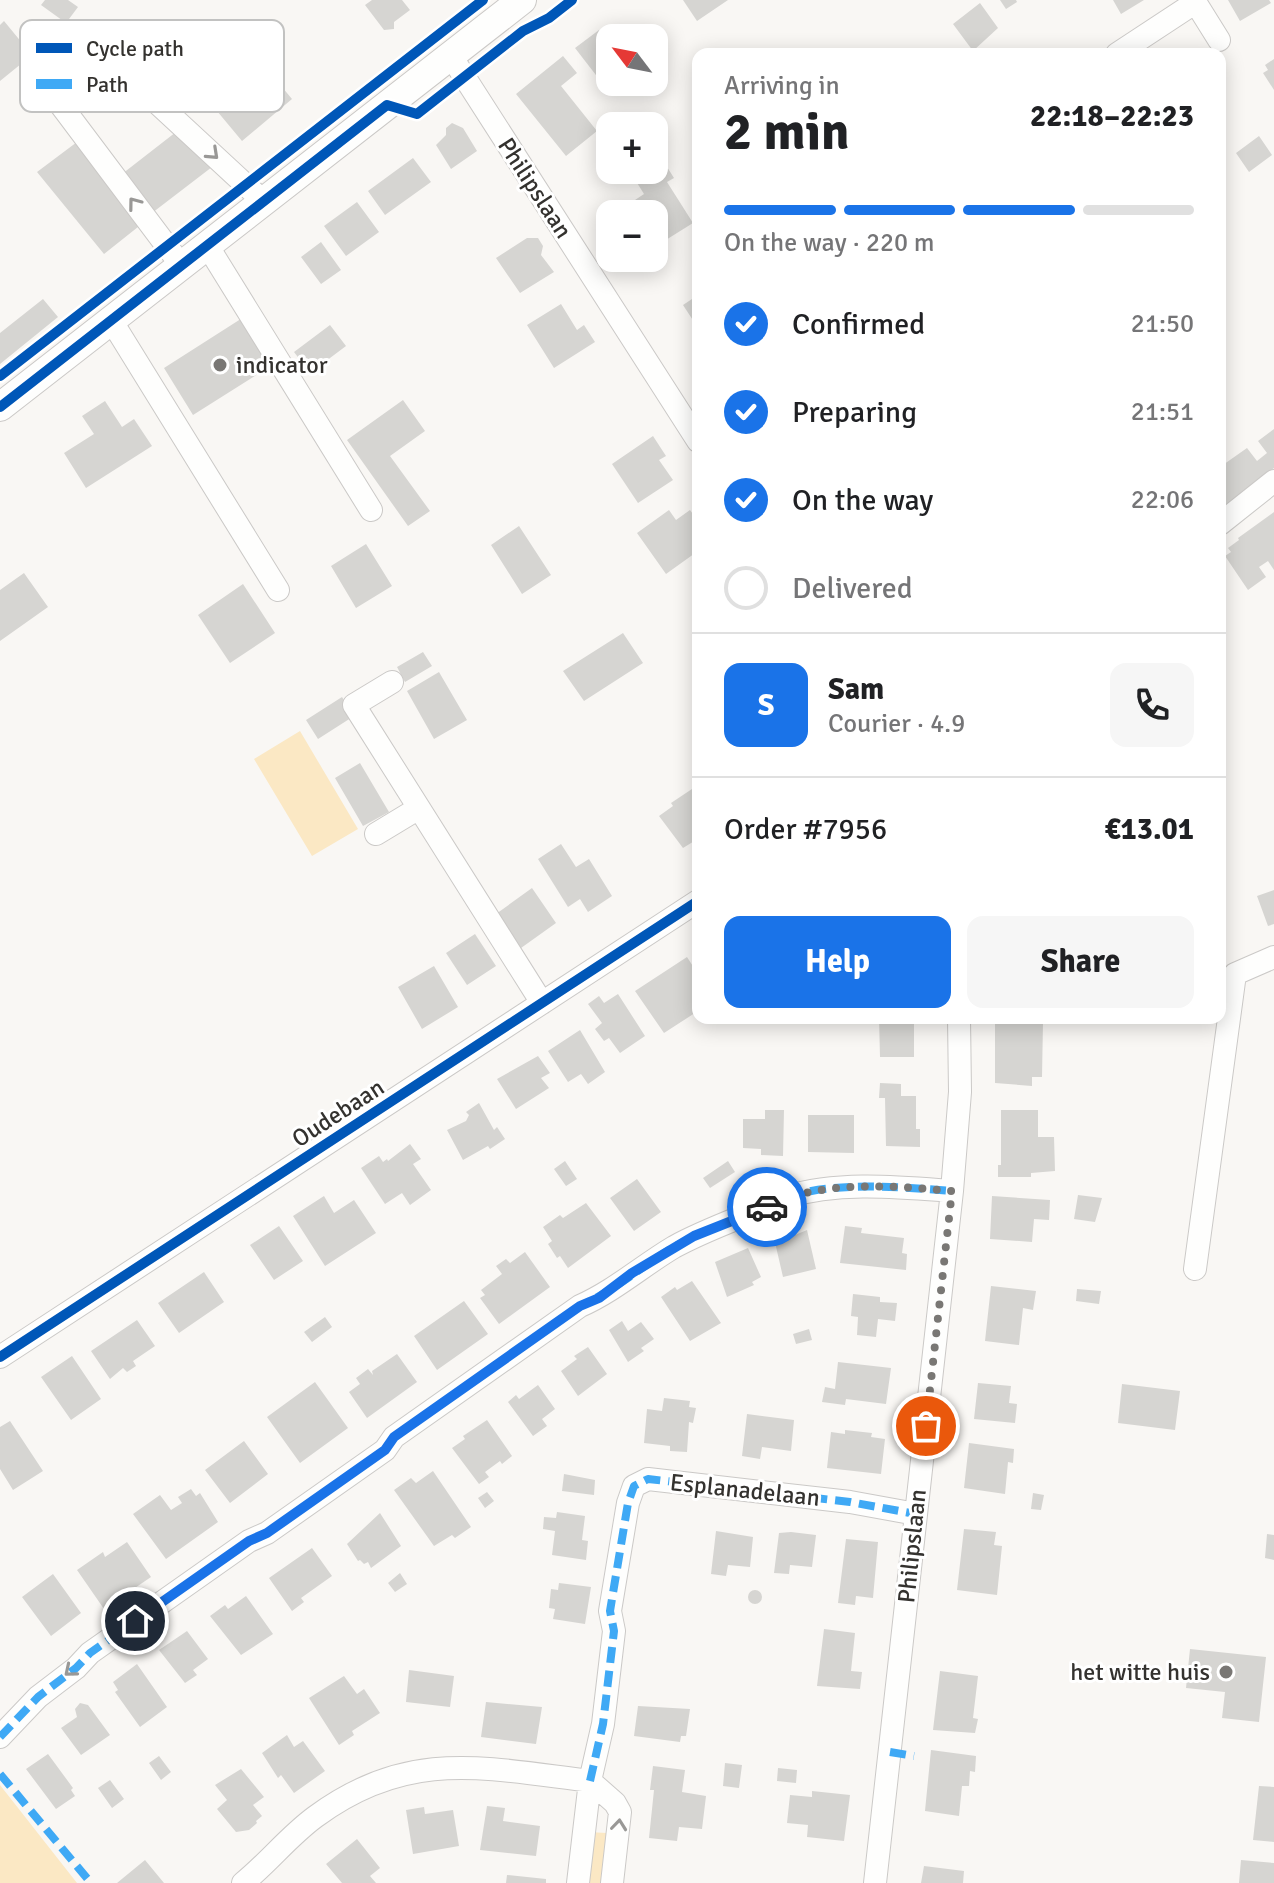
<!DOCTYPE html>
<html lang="en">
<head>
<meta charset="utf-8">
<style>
  body { margin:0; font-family:Signika,sans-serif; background:#f6f6f6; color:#202124; height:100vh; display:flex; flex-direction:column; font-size:30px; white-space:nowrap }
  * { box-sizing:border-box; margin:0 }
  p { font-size:26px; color:#757577 }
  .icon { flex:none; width:44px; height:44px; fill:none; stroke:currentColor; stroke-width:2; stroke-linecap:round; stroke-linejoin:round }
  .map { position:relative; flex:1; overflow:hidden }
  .panel { position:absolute; left:692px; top:48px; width:534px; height:976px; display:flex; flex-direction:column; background:#fff; border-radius:16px; box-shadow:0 4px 20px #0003 }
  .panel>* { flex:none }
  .needle { width:52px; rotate:302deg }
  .controls { position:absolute; left:596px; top:24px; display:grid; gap:16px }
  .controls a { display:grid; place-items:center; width:72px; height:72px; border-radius:16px; background:#fff; box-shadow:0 4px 20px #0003; font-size:40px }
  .pin { position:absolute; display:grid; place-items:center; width:68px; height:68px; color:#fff; margin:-34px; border:4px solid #fff; border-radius:50%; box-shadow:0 2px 8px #0007 }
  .courier { position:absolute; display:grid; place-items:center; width:80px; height:80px; margin:-40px; border:6px solid #1a73e8; border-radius:50%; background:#fff; color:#222; box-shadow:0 2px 10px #0007 }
  .overview em { font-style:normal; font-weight:700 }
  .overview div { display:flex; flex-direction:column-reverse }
  .overview { display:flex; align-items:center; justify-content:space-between; height:136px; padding:0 32px }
  h1 { font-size:52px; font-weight:700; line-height:60px }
  .bar { display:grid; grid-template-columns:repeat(4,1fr); gap:12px 8px; align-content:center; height:96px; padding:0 32px }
  .bar i { height:10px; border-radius:6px; background:#e0e0e0 }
  .bar .selected { background:#1a73e8 }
  .bar p { grid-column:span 4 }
  .line { display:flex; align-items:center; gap:20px; padding:0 32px; border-top:2px solid #e0e0e0 }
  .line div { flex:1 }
  .round { display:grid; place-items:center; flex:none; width:84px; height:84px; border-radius:16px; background:#f6f6f6 }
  ol { padding:0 32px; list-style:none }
  li { display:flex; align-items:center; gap:24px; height:88px }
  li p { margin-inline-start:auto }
  li .icon { padding:8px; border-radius:50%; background:#1a73e8; color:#fff; stroke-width:4 }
  li:last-child { color:#757577 }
  li i { width:44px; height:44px; border:4px solid #e0e0e0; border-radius:50% }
  .action { display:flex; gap:16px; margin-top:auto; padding:16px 32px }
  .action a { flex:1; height:92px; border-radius:16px; background:#1a73e8; color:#fff; font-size:32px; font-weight:700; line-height:92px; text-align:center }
  .action a+a { background:#f6f6f6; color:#202124 }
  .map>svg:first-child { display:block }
</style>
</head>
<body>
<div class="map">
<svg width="1274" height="1883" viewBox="0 0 1274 1883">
  <rect width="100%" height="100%" fill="#f9f7f4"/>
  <path fill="#fbe8c4" d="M300,731L358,829L312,856L254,759Z
    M0,1785L77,1883H0Z
    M588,1832L607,1833L604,1883H582Z"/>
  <path fill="#d6d5d2" d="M45,0H68L78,7L66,23L41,5Z
    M372,0H402L410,10L394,22V29L384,30L365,5Z
    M683,0H728L697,21Z
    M1000,0H1016L1017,2L1006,9Z
    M1113,0H1144L1121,14Z
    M1228,0H1269L1271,3L1240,21Z
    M980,3L998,28L973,51L953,24Z
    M4,21L32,55L0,81V25Z
    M599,30L610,44V71L599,79L575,48Z
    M563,56L577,73L561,86L597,131L566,156L516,94Z
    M257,57L292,99L242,141L207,99Z
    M1274,59V90L1263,73L1268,70L1265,65Z
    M452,123L463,128L477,151L451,169L436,145L446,135V128Z
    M176,132L212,167L152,213L122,174Z
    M1259,136L1272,155L1249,172L1236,153Z
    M77,142L143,223L104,254L37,172Z
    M657,151L674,178L667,182L693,223L661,243L654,231V214H643L635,200L644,194L629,170H654V153Z
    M413,158L431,182L385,215L368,191Z
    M357,202L379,232L346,256L324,226Z
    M527,238H538L543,246L541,255L554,272L520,293L496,258Z
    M321,242L341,270L321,284L301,257Z
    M698,295V328L683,305Z
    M43,299L58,317L0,364V333Z
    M561,304L577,330L584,325L595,342L554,368L527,325Z
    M247,315L277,362L193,415L164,368Z
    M330,325L346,346L310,373L294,352Z
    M403,400L425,431L390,456L430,511L408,526L347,440Z
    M105,401L122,427L134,419L152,446L86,488L64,453L94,434L82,416Z
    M1274,429V468L1220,509V467L1247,448L1257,461L1267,453L1258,441Z
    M653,436L666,456L659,460L673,480L638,503L612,464Z
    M669,510L676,520L690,510L698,521V551L666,574L637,533Z
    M1274,512V570L1268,561L1259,567L1266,577L1248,590L1225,556L1231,552L1228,548L1239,540L1238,538Z
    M519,526L551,575L522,594L491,545Z
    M366,544L392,586L356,608L331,566Z
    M24,573L48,607L0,641V590Z
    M243,584L275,633L230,663L198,615Z
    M623,633L643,663L584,701L563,671Z
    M423,652L432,666L405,682L397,667Z
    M439,672L467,720L434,739L407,691Z
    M342,697L354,716L318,739L306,720Z
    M360,763L389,812L363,826L335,778Z
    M695,787L698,792V831L693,835L696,840L683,848L659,816L673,806L671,803Z
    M561,844L576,867L589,859L612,896L588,912L580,899L568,907L538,859Z
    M532,888L556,923L521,948L496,914Z
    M1274,890V924L1268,926L1257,896Z
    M475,934L496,966L467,985L446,953Z
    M687,957L698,974V1011L664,1033L635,991Z
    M434,966L458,1007L422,1029L398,987Z
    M618,994L645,1036L620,1053L609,1038L604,1041L595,1029L602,1023L588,1004L599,996L604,1003Z
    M879,1018H914V1057H880Z
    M995,1022H1043L1042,1077H1032V1086L995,1083Z
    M580,1030L605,1072L588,1084L581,1074L568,1082L548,1051Z
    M538,1056L550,1073L541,1078L549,1088L516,1109L497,1079Z
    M880,1083L901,1084V1096H916V1129H920V1147L886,1146L885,1098H879Z
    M479,1103L494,1130L497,1127L505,1139L490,1149L488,1146L463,1160L447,1130L466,1121L469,1115L466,1112Z
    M765,1110H784L783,1156L761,1155V1149L743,1148V1119H765Z
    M1001,1110H1038V1137H1054L1055,1171L1031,1173V1177H998V1165H1001Z
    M808,1115H854V1153L808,1152Z
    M410,1144L421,1159L413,1164L431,1190L410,1205L402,1193L385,1204L361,1168L379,1156L383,1162L387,1159L388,1161Z
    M565,1161L577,1179L566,1186L554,1169Z
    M728,1161L735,1172L710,1188L703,1178Z
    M637,1179L661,1212L634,1231L610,1198Z
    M1078,1195L1102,1198L1095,1222L1074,1219Z
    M324,1196L334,1213L354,1200L376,1233L325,1266L293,1216Z
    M992,1196L1050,1200L1049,1220L1034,1219L1032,1242L990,1239Z
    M586,1203L611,1236L568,1268L560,1256L557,1258L548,1244L552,1241L543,1227L560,1215L563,1218Z
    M279,1226L303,1261L274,1280L250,1245Z
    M845,1226L862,1228L861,1233L904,1238L902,1253L907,1254L906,1270L840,1263Z
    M807,1230L816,1269L783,1277L774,1238L795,1235Z
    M748,1248L761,1277L752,1282L754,1285L727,1297L715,1262Z
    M525,1252L550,1287L499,1324L480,1298L485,1295L481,1290L502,1274L496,1266L506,1259L510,1263Z
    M204,1272L224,1302L179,1333L158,1303Z
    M692,1281L721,1323L690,1341L661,1297L675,1287L677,1290Z
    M991,1286L1036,1291L1033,1310L1023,1308L1019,1345L985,1341Z
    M1077,1289L1101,1291L1099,1304L1076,1301Z
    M853,1294L880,1297V1302L897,1303L895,1321L878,1319L876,1337L857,1335L858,1317L851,1316Z
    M464,1301L488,1334L437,1370L414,1336Z
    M325,1317L332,1327L312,1342L304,1332Z
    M137,1320L155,1346L133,1361L136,1366L127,1372L123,1368L110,1379L91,1351Z
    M622,1321L628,1331L641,1322L654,1339L641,1348L644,1351L628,1362L609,1330Z
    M809,1329L812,1340L796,1344L793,1334Z
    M588,1347L607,1374L578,1396L561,1371L577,1359L574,1356Z
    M397,1354L417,1382L367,1418L349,1392L360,1384L356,1378L368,1369L373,1375L372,1371Z
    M72,1356L101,1399L71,1420L41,1377Z
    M838,1362L891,1368L886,1404L846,1399L845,1405L822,1402L825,1387L835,1389Z
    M315,1382L348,1428L300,1463L267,1417Z
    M978,1383L1011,1386L1009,1403L1017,1404L1015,1423L974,1419Z
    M1122,1384L1180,1391L1175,1430L1118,1423Z
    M538,1385L555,1409L542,1419L547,1426L533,1436L508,1402L516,1395L519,1399Z
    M664,1398L690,1401L689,1407L696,1408L693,1423L689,1422L687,1452L670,1451V1446L644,1443L647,1409L662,1411Z
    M747,1414L794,1420L791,1451L762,1447L760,1459L742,1456Z
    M487,1420L512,1456L502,1464L500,1461L485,1472L489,1477L479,1484L452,1448L465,1439L463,1436Z
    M10,1421L43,1471L13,1490L0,1469V1427Z
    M845,1430L872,1433L871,1437L885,1439L881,1474L827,1468L831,1432L845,1434Z
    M244,1441L268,1474L230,1503L205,1470Z
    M969,1443L1014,1449L1013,1463L1008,1462L1005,1494L964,1488Z
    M433,1471L471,1527L455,1538L452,1535L434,1546L394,1490L411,1478L416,1483Z
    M564,1474L595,1480L594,1495L562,1491Z
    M191,1489L196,1496L200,1493L218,1522L166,1559L133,1514L160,1495L171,1510L182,1503L178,1497Z
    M487,1492L494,1501L485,1508L478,1498Z
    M1033,1493L1044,1495L1041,1510L1031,1509Z
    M557,1512L585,1516L582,1540L588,1541L586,1560L552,1555L555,1531L543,1529L544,1517L556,1518Z
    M380,1513L401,1546L371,1568L368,1562L364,1564L360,1560L358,1561L347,1544Z
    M964,1529L996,1532L994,1545L1002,1546L997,1595L957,1590Z
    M716,1531L753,1537L750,1567L728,1565L726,1576L711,1574Z
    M791,1532L816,1535L812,1567L790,1565L789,1574L774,1573L779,1533Z
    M1267,1534L1274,1535V1560L1265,1558Z
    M846,1539L878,1542L873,1598L856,1596L855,1605L838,1603Z
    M127,1542L151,1577L104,1609L77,1570L103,1552L105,1557Z
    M312,1548L332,1576L301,1598L304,1602L292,1611L269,1578Z
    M400,1573L407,1584L395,1592L388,1583Z
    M53,1574L81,1613L51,1636L22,1597Z
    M559,1583L591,1587L585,1624L553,1619L555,1609L549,1608L551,1589L558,1590Z
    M748 1597a7 7 0 1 1 14 0a7 7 0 1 1-14 0Z
    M246,1596L273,1634L241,1655L210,1616L225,1605L228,1609Z
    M824,1629L855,1633L851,1671L862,1672L860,1689L817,1686Z
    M187,1631L208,1659L193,1670L197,1675L185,1683L159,1650Z
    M1190,1649L1266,1657L1259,1722L1222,1718L1225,1692L1186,1688Z
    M137,1664L167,1707L140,1727L115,1692L118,1690L113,1682Z
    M409,1670L454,1676L450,1707L406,1702Z
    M940,1671L978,1676L973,1718L978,1719L975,1733L933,1730Z
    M344,1676L357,1694L364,1689L380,1713L352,1731L354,1735L339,1745L309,1698Z
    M486,1702L542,1707L536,1744L481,1737Z
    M80,1703L88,1705L110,1735L81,1755L61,1728L77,1717L75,1709Z
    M638,1706L690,1709L686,1736H681L680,1742L634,1736Z
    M287,1735L294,1747L303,1741L325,1771L294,1793L281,1775L278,1778L262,1753Z
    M931,1750L976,1756L975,1772L970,1771L969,1786H962L959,1816L925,1811Z
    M48,1754L73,1788L71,1790L75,1796L56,1809L26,1769Z
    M159,1756L171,1772L161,1780L149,1763Z
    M725,1763L742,1765L739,1788L723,1786Z
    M653,1766L685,1770L682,1792L706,1796L702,1829L679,1827L677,1841L649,1838L654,1790H650Z
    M778,1768L797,1770L796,1783L777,1781Z
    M241,1769L264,1797L253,1805L262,1816L256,1821L257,1823L249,1830L236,1832L217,1809L227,1800L215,1785Z
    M110,1780L124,1799L112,1808L98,1788Z
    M1259,1786L1274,1787V1842L1253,1840Z
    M812,1791L850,1795L844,1841L807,1837L808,1825L787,1823L790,1795L812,1797Z
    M487,1806L505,1808L503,1821L540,1826L536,1856L480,1850Z
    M424,1807L425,1814L453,1810L459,1846L413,1854L406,1810Z
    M357,1839L380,1868L370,1876L376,1883H342L326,1864Z
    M145,1860L164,1883H117Z
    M1241,1860L1274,1863V1883H1239Z
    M924,1866L964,1871L963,1883H921Z
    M507,1875L546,1879V1883H506Z"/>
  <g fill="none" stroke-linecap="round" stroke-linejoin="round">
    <defs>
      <path id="minor" d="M1194,0L1219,40
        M1117,54L1196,2
        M451,56L698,441
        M207,245L371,510
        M181,265L51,92L52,71L60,55L85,46L115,64L263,201
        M111,320L278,590
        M1220,524L1274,481
        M392,682L354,705L542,1003
        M376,834L419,808
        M1195,1269L1235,974L1274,957
        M0,1357L698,901
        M0,1737L38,1697L76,1668L90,1653L249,1541L267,1533L385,1450L394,1437L580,1306C614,1291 642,1266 674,1247C701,1232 729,1222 758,1210C768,1207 776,1200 786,1197C839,1181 898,1187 952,1191
        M590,1781L615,1803L620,1812L612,1883
        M243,1883C269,1862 288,1837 315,1817C408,1748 484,1768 590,1781
        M578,1883L590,1781L603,1724L614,1631L610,1611L628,1503L634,1486L648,1479L850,1502L916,1514
        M875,1883L952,1191L960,1092L959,1018"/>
      <path id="major" d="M0,407L522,0"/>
    </defs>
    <use href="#minor" stroke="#cbc9c7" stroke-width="24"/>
    <use href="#major" stroke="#cbc9c7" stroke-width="30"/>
    <use href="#minor" stroke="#fefefd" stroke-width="22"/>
    <use href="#major" stroke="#fefefd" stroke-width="28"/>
    <path stroke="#3fa9f5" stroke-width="8" stroke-dasharray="16 8" stroke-linecap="butt" d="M0,1737L38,1697L76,1668L90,1653L249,1541L267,1533L385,1450L394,1437L580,1306C614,1291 642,1266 674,1247C701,1232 729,1222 758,1210C768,1207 776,1200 786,1197C839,1181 898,1187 952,1191
      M890,1752L914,1756
      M0,1774L91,1883
      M590,1781L603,1724L614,1631L610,1611L628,1503L634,1486L648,1479L850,1502L916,1514"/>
    <defs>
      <path id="cycleway" d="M0,376L483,0
        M0,407L387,105L417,114L523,31L549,18L572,0
        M0,1357L698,901"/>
    </defs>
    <use href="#cycleway" stroke="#fff" stroke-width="15"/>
    <use href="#cycleway" stroke="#0057b8" stroke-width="10"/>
  </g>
  <defs><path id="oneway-chevron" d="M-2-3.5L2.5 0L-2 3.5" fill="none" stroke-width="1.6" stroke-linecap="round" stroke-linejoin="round" transform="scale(2)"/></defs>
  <g stroke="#999896">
    <use href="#oneway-chevron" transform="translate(213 154) rotate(43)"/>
    <use href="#oneway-chevron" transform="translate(134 203) rotate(-127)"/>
    <use href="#oneway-chevron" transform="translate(70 1671) rotate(140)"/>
    <use href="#oneway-chevron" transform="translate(619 1825) rotate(-84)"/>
  </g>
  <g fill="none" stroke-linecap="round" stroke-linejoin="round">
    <path stroke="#797774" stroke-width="8" stroke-dasharray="0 14.4" d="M767,1207C821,1179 892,1186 952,1191L926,1426"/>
    <path stroke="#1a73e8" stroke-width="10" d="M135,1621L249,1541L267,1533L385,1450L394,1437L580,1306L599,1298L632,1273L694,1236L767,1207"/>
  </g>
  <g fill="#797774" stroke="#fff" stroke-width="3">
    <circle cx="220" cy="365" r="8"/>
    <circle cx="1226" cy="1672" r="8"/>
  </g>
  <g text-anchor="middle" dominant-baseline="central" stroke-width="6" stroke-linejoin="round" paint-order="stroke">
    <g font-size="24" fill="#34322f" stroke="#fff">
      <text transform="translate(535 188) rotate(57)">Philipslaan</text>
      <text transform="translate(338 1113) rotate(-33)">Oudebaan</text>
      <text transform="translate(745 1490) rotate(6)">Esplanadelaan</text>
      <text transform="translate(912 1546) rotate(-84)">Philipslaan</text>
    </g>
    <g font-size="24" fill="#34322f" stroke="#fff" text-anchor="start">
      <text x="236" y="365">indicator</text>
      <text x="1210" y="1672" text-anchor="end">het witte huis</text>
    </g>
  </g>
  <rect x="20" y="20" width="264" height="92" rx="12" fill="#fff" stroke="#c2c2c1" stroke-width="2"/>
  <rect x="36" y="43" width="36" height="10" fill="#0057b8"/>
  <rect x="36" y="79" width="36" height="10" fill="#3fa9f5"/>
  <g font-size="22" fill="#34322f">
    <text x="86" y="56">Cycle path</text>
    <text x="86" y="92">Path</text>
  </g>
</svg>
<div class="controls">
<a><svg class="needle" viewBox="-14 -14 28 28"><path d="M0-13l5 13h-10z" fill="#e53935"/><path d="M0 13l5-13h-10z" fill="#757577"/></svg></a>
<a>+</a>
<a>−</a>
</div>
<div class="pin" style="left:926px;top:1426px;background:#ea580c"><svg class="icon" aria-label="bag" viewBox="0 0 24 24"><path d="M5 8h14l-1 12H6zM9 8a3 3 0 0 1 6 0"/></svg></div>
<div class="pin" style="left:135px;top:1621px;background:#1f2937"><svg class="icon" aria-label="home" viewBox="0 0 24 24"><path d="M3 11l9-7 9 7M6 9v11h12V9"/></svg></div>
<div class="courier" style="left:767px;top:1207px"><svg class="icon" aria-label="car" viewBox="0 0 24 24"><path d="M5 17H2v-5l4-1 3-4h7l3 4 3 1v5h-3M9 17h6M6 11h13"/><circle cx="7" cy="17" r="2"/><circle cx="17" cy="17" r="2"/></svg></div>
<section class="panel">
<div class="overview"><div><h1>2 min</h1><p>Arriving in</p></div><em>22:18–22:23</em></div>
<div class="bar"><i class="selected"></i><i class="selected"></i><i class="selected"></i><i></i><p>On the way · 220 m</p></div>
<ol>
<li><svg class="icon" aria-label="check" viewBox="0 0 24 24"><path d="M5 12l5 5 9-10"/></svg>Confirmed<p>21:50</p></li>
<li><svg class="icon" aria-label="check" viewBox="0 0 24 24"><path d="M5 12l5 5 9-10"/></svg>Preparing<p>21:51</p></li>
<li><svg class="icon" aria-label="check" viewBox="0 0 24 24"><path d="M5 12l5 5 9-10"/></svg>On the way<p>22:06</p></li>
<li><i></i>Delivered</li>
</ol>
<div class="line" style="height:144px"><b class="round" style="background:#1a73e8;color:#fff">S</b><div><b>Sam</b><p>Courier · 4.9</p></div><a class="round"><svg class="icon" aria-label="phone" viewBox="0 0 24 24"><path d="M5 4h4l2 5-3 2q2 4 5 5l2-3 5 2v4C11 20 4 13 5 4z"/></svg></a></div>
<div class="line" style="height:104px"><div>Order #7956</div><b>€13.01</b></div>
<div class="action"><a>Help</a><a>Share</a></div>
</section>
</div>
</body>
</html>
